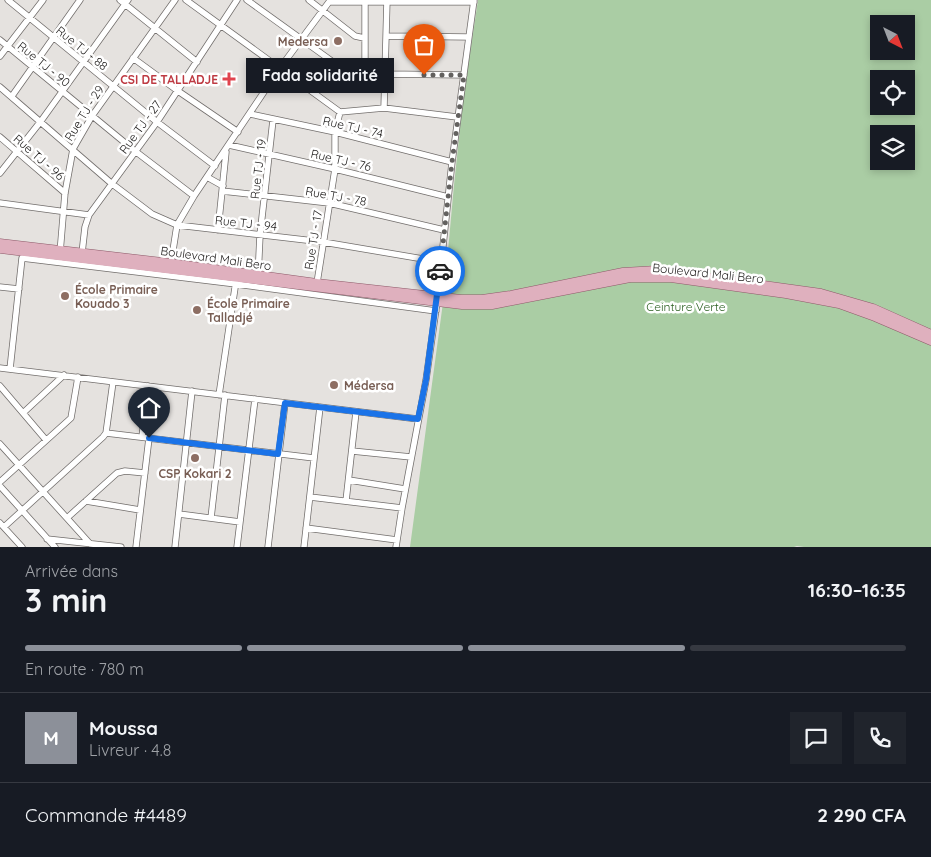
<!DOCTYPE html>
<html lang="fr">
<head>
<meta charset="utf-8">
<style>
  body { margin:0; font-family:Quicksand,sans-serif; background:#20242c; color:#f1f3f6; height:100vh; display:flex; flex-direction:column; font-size:19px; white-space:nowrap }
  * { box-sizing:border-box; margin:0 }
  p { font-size:16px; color:#9ea1a6 }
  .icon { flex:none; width:28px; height:28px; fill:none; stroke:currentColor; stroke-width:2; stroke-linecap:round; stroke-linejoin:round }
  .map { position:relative; height:547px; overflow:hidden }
  .details { display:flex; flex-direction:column; background:#171b24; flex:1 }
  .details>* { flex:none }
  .needle { width:32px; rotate:138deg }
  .controls { position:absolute; left:870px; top:15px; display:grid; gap:10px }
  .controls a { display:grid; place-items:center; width:45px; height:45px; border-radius:0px; background:#171b24; box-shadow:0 2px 8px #0003; font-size:25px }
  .pin { position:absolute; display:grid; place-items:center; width:42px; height:42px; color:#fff; margin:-51px -21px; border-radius:50% 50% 50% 0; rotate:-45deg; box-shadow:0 0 5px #0007 }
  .pin .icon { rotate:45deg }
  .courier { position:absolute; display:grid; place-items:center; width:50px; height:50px; margin:-25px; border:4px solid #1a73e8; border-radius:50%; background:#fff; color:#222; box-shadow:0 1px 6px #0007 }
  .bubble { position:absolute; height:35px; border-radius:0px; background:#171b24; box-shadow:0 2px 8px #0003; font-size:16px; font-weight:700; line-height:35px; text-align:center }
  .headline em { font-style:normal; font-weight:700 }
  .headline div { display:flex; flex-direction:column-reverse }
  .headline { display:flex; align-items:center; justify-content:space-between; height:85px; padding:0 25px }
  h1 { font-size:32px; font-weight:700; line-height:38px }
  .bar { display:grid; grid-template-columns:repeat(4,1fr); gap:8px 5px; align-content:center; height:60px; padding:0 25px }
  .bar i { height:6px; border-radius:4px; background:#363941 }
  .bar .active { background:#8c9099 }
  .bar p { grid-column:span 4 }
  .line { display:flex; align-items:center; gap:12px; padding:0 25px; border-top:1px solid #363941 }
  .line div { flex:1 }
  .round { display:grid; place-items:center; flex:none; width:52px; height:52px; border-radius:0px; background:#20242c }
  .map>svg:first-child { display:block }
</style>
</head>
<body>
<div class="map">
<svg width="931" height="547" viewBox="0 0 931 547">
  <rect width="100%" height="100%" fill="#e5e2df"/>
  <path fill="#aacda4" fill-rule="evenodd" d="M478,0H931V547H804L797,546L794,547H410L444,295L454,185L463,100ZM879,24H906V51H879ZM879,79H906V106H879ZM879,134H906V161H879Z"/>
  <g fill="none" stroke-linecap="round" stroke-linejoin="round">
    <defs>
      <path id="minor" d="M8,0L157,122L215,166
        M120,0L197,62
        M186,0L340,112L384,108L457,117
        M247,0L347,72L385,74L464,75
        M309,0L355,36L364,38
        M386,36L469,37
        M0,40L135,151L194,196
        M0,56L43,0
        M133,58L178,91L238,132
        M365,73V1
        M0,87L111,183L152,214L177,225L323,242L441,262
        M12,96L80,0
        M384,108L387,0
        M250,114L335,132L452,162
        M0,137L65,193
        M229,145L335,169L448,197
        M0,173L41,121L128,0
        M207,177L223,186
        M222,191L329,203L444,230
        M0,203L89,215
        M218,230L226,152
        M60,253L65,193L73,149L92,116L175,0
        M82,253L85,227L89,215L157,122L237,0
        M171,263L177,225L194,196L280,68L329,2H474
        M258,277L260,235L273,120
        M317,283L335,169V132L340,112
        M0,287L19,289
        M0,368L418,419
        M10,369L22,258L236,284L436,311
        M0,386L46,440
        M219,395L236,281
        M23,413L64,375
        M106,433L314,458
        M142,437L148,386
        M0,444L93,547
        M352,451L411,457
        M349,480L405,489
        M0,482L71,418L78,377
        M0,486L55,547
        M310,497L402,508
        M86,501L140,510
        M346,501L356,412
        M179,514L240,522
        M67,518L117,473L125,471L145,473
        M211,518L225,395
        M0,523L22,547
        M4,527L103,437L106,433L113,382
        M306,528L397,540
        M47,539L121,547
        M136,547L149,438
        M175,547L192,391
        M237,547L255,399
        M268,547L285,403
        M304,547L320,407
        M396,547L402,508L426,380L437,302L452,162L474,0"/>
      <path id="major" d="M0,243L171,263L317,283L461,299H482L511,295L623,272L657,270L821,293L873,308L931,334
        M0,249L462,305H492L507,302L630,278H671L786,294L839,304L875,317L931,341"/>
    </defs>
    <use href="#minor" stroke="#726e6c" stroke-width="7"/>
    <use href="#major" stroke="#8d5a69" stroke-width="9"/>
    <use href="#minor" stroke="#fff" stroke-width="5.5"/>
    <use href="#major" stroke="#dfb0be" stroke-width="8"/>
  </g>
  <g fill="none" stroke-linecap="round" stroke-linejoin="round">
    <path stroke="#63615f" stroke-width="5" stroke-dasharray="0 9" d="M424,75H464L452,162L440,271"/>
    <path stroke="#1a73e8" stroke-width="6" d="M149,438L278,454L285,403L418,419L426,380L440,271"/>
  </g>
  <g fill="#8d6e63" stroke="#fff" stroke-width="2">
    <circle cx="338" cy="41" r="5"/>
    <circle cx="65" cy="296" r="5"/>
    <circle cx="197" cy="310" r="5"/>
    <circle cx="334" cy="385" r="5"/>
    <circle cx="195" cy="458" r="5"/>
  </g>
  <path fill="#e0444e" stroke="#fff" stroke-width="2" d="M226.5 71.5h5v5h5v5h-5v5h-5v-5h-5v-5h5z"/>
  <g text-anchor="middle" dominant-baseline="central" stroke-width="5" stroke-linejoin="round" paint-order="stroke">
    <g font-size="12" font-weight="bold" fill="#785e54" stroke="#fff" text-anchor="start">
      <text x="328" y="41" text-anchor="end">Medersa</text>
      <text x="75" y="289">École Primaire<tspan x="75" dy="14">Kouado 3</tspan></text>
      <text x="207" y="303">École Primaire<tspan x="207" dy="14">Talladjé</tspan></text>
      <text x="344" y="385">Médersa</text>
      <text x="195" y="473" text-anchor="middle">CSP Kokari 2</text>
    </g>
    <g font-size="12" fill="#1d1b1a" stroke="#fff">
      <text transform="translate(82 48) rotate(39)">Rue TJ - 88</text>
      <text transform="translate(44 64) rotate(39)">Rue TJ - 90</text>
      <text transform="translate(84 113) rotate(-58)">Rue TJ - 29</text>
      <text transform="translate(140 127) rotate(-54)">Rue TJ - 27</text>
      <text transform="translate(353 127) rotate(13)">Rue TJ - 74</text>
      <text transform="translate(39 157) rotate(41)">Rue TJ - 96</text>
      <text transform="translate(341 160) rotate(13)">Rue TJ - 76</text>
      <text transform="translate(258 169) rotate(-83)">Rue TJ - 19</text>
      <text transform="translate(336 196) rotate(10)">Rue TJ - 78</text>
      <text transform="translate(246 223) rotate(6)">Rue TJ - 94</text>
      <text transform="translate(313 240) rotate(-81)">Rue TJ - 17</text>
      <text transform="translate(216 258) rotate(8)">Boulevard Mali Bero</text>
      <text transform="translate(708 273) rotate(6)">Boulevard Mali Bero</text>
    </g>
    <g font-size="12" font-weight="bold" fill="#be3a42" stroke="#fff" text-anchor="end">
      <text x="218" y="79">CSI DE TALLADJE</text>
    </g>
    <g font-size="12" fill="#2c6022" stroke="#fff">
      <text x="686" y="306">Ceinture Verte</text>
    </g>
  </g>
</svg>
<div class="controls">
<a><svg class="needle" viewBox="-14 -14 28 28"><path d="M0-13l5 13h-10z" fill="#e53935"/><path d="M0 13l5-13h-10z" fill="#9ea1a6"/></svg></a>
<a><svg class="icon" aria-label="locate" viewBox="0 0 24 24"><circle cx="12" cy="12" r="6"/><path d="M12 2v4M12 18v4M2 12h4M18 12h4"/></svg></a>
<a><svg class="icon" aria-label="layers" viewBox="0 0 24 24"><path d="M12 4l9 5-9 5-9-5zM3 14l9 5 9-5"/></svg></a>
</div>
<div class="pin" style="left:424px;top:75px;background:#ea580c"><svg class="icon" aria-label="bag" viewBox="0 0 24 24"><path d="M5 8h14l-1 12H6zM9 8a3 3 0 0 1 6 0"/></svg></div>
<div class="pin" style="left:149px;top:438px;background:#1f2937"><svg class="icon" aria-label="home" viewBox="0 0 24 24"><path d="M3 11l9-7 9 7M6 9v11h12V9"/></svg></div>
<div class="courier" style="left:440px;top:271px"><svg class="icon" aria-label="car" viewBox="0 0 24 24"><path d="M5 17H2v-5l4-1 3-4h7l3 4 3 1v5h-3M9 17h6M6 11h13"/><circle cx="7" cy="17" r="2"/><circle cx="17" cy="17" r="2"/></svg></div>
<div class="bubble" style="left:246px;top:58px;width:148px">Fada solidarité</div>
</div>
<section class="details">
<div class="headline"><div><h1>3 min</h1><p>Arrivée dans</p></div><em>16:30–16:35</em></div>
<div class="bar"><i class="active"></i><i class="active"></i><i class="active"></i><i></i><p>En route · 780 m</p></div>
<div class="line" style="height:90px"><b class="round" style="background:#8c9099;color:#fff">M</b><div><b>Moussa</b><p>Livreur · 4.8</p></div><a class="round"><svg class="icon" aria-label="chat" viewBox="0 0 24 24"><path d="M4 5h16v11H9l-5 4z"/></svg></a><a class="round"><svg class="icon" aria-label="phone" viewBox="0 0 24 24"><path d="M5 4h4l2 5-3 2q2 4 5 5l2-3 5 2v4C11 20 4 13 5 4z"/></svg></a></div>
<div class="line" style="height:65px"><div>Commande #4489</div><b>2 290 CFA</b></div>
</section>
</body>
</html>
